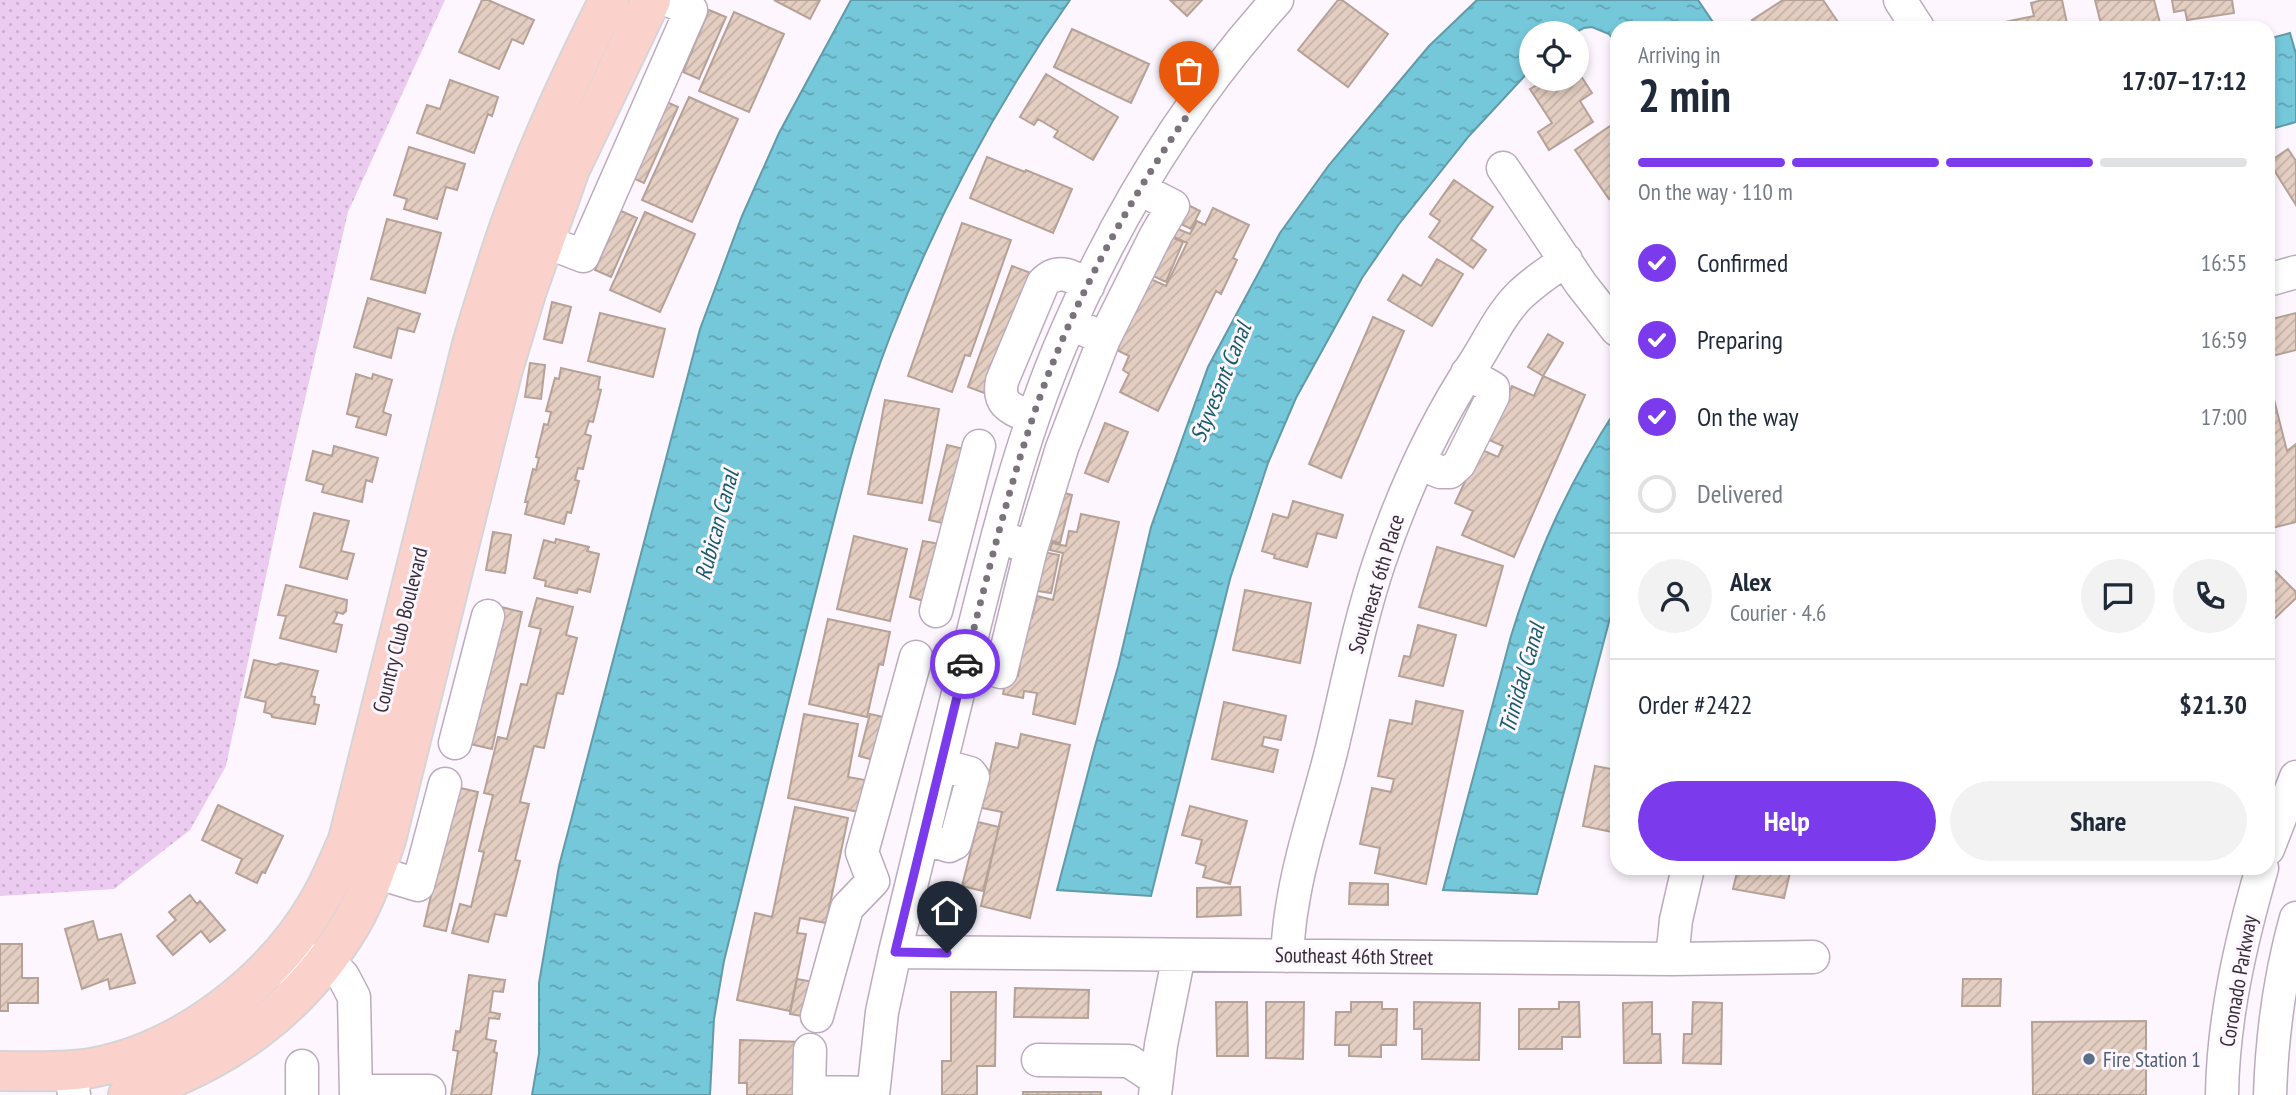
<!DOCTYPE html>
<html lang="en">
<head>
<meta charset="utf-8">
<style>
  body { margin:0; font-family:"PT Sans Narrow",sans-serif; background:#f2f2f3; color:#1f2937; height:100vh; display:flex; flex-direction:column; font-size:26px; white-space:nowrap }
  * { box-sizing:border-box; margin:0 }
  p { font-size:23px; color:#747a83 }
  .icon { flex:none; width:38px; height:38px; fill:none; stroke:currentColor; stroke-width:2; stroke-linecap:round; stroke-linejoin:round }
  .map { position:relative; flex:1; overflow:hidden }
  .details { position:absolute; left:1610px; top:21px; width:665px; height:854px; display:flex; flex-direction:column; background:#fff; border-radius:21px; box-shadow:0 4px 10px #0003 }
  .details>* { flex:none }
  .tools { position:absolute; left:1519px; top:21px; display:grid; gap:14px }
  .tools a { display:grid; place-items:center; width:70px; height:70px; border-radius:50%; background:#fff; box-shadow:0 4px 10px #0003; font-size:35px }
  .pin { position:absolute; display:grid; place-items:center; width:60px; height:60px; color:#fff; margin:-72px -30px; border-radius:50% 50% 50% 0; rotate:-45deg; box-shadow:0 0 7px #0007 }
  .pin .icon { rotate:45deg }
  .courier { position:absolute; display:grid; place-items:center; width:70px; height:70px; margin:-35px; border:5px solid #7c3aed; border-radius:50%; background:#fff; color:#222; box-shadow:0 2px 9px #0007 }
  .overview em { font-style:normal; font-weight:600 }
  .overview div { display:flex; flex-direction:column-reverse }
  .overview { display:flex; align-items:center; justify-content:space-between; height:119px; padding:0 28px }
  h1 { font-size:46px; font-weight:600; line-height:52px }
  .bar { display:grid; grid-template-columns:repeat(4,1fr); gap:10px 7px; align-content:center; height:84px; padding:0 28px }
  .bar i { height:9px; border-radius:5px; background:#e0e1e3 }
  .bar .on { background:#7c3aed }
  .bar p { grid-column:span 4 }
  .line { display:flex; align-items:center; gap:18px; padding:0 28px; border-top:2px solid #e0e1e3 }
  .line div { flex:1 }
  .round { display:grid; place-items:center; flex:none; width:74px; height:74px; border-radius:37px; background:#f2f2f3 }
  ol { padding:0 28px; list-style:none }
  li { display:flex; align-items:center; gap:21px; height:77px }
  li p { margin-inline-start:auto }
  li .icon { padding:7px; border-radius:50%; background:#7c3aed; color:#fff; stroke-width:4 }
  li:last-child { color:#747a83 }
  li i { width:38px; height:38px; border:4px solid #e0e1e3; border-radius:50% }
  .primary-button { display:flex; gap:14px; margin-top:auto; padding:14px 28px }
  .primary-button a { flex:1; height:80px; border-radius:42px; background:#7c3aed; color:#fff; font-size:28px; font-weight:600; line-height:80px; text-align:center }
  .primary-button a+a { background:#f2f2f3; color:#1f2937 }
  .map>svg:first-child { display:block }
</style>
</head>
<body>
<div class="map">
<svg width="2296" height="1095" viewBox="0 0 2296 1095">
  <defs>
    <pattern id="grass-dots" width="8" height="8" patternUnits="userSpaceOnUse" patternTransform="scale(1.75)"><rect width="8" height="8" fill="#ebcbef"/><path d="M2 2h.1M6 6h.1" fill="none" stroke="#caafce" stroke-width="1.8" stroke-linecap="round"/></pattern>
    <pattern id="water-ripples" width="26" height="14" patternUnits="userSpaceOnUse" patternTransform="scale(1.75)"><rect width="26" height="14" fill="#75c8da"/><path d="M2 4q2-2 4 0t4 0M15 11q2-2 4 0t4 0" fill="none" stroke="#61a3b2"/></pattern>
    <pattern id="building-hatch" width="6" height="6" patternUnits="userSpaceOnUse" patternTransform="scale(1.75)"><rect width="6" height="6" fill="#e4cec2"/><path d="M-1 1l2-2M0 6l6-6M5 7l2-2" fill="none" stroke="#c4b1a7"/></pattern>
  </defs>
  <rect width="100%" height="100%" fill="#fdf6fe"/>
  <path fill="url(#grass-dots)" d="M0,0H445L348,212L283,495L226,766L190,830L114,889L0,896Z"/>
  <path fill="url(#water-ripples)" stroke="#619aa8" stroke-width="2" d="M851,0H1070C995,106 938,214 891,334C857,421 836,513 813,603C783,722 753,842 724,961L714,1019L710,1095H532L539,1054V983L559,866L700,329L742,216L779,133Z
    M1477,0H1698L1717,28H1617V45L1609,34L1592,27L1584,28L1575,33H1531V69L1469,136L1399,224L1362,278L1296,398L1268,463L1230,579L1151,896L1057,890L1095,746L1118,667L1151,527L1208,367L1280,233L1329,165L1429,46Z
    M2290,33L2296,54V122L2268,130V39Z
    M1617,408V603L1610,618L1537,894L1443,890L1511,636C1537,552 1569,482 1617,408Z"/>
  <path fill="url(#building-hatch)" stroke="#b6a196" stroke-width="2" d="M482,0H488L534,20L523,44L512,39L499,69L459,52Z
    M774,0H820L810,19Z
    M1170,0H1202L1187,16Z
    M1338,0H1342L1388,34L1348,87L1298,50Z
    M1783,0H1823L1842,28H1758L1752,20Z
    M2042,0H2062L2068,28H2001L2000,23L2034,16L2031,3Z
    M2095,0H2154L2161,27L2102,28Z
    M2172,0H2232L2234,13L2187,20L2185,10L2174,12Z
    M709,10L726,17L699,79L683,72Z
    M734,12L784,34L749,112L699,91Z
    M1072,29L1149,64L1131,103L1054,67Z
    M1577,70L1592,93L1580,101L1593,122L1549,150L1538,132L1552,123L1530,89L1547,79H1577Z
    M1046,74L1118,117L1093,160L1054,137L1058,131L1038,119L1034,125L1020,117Z
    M450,80L498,97L492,116L488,114L474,153L417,133L427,105L440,109Z
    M689,97L738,119L692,222L642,200Z
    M662,100L678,107L644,183L628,176Z
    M1616,122L1617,193L1609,199L1575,150Z
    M409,147L465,164L457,190L446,187L437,219L404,209L407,199L394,195Z
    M2288,149L2296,161V205L2269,162Z
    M987,157L1025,172L1026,170L1072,189L1053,233L970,198Z
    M1454,180L1493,207L1471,239L1486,250L1473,268L1429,237L1440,221L1430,214Z
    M1182,202L1200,211L1191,229L1173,220Z
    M1213,208L1249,225L1233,258L1237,260L1221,294L1216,291L1158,411L1120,392L1129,374L1123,370L1129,356L1117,350L1121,341L1114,337L1144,276L1166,286L1187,243L1174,237L1178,229L1190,234L1197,221L1205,225Z
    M621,211L637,218L611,277L595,270Z
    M645,212L695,234L660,312L610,290Z
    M387,219L441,233L425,293L371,279Z
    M962,223L1011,240L970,356L965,355L952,392L908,376Z
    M1162,233L1183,242L1166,282L1144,272Z
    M1437,259L1463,274L1432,326L1388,300L1403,275L1421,286Z
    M1012,266L1031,273L987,394L968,387Z
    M368,298L420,314L414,332L398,328L391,358L354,347Z
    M552,302L571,307L562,343L544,339Z
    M600,313L665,329L653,377L588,361Z
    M2296,313V350L2268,357V320Z
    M1373,317L1404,331L1341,478L1309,464Z
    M1548,334L1563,343L1543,376L1528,367Z
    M530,363L545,365L541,399L525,397Z
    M561,368L600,377L598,389L601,390L593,422L589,421L585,434L591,436L583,469L578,468L575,480L579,481L571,513L567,512L564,524L525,514L528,502H525L533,469L536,470L539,458L536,457L544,424L548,425L551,412L546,411L555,378L559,379Z
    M356,374L372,379L373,374L392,380L383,412L391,415L386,435L356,427L359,417L347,414Z
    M1543,376L1585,395L1514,557L1462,535L1473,511L1455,503L1480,449L1498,457L1503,446L1489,440L1512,386L1534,396Z
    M2268,376L2287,451L2296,444V522L2268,529Z
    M885,400L939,409L922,503L868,494Z
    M1105,423L1128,432L1108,482L1085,473Z
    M947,445L964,449L947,524L929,520Z
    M334,446L378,458L372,482L366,480L362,502L322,492L324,485L306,480L313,451L332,456Z
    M1054,490L1072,495L1060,543L1041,538Z
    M1293,501L1343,515L1336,538L1317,533L1307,567L1274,558L1275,555L1262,551L1273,514L1288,518Z
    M314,513L349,521L341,551L354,554L347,579L300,567Z
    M1081,514L1119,522L1075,724L1033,714L1037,693L1024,691L1023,698L1003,694L1007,673L1018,676L1020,664L1011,662L1021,615L1032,618L1037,596L1053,600L1063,553L1050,550L1052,543L1066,546L1069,531L1077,532Z
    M493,532L511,535L505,573L486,570Z
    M854,536L907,549L890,621L837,609Z
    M556,539L589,547L587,551L599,554L590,592L578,589L577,593L545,586L546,581L534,578L544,540L555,543Z
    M923,541L940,544L927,602L910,597Z
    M1437,547L1503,566L1486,626L1419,607Z
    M1038,551L1059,555L1051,593L1031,590Z
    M2268,564L2296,592V598L2268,625Z
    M286,585L347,600L346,611L343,614L336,612L337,615L333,623L342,625L336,652L280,638L286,616L278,615Z
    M1245,590L1311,603L1300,663L1233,650Z
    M537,598L573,607L566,635L577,638L563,694L557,693L544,748L534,746L520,802L529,804L515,860L520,861L506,916L495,914L488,942L452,933L460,904L471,907L484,852L479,851L493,795L484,793L498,737L507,739L521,684L527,685L541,629L529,626Z
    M501,607L522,612L492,749L470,744Z
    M828,619L890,632L883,665L879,664L867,717L809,704Z
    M1418,625L1456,635L1443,686L1399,676L1404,656L1410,657Z
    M254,660L276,665L281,663L318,671L311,696L315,697L314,704L319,705L315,724L272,717L271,714L264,712L266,702L245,697Z
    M1416,701L1463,711L1426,884L1375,873L1380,848L1360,844L1372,788L1391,792L1394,779L1378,776L1390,720L1412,724Z
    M1224,702L1286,716L1281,740L1264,737L1262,746L1278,750L1273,772L1212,759Z
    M804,714L858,724L848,777L865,780L859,812L788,798Z
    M870,714L888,718L877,761L859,756Z
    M1614,731H1617V750L1611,749Z
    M1021,734L1070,745L1030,918L981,906L1002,812L982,808L996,743L1018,748Z
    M1595,766L1617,770V833L1583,826Z
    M456,787L478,792L446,931L424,926Z
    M218,805L283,836L265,873L262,872L257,883L236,873L242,859L202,840Z
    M1190,806L1247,821L1230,884L1203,877L1206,866L1196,863L1202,840L1182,835Z
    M795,807L848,818L826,923L800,918L797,933L806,934L790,1011L737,1000L755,913L772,917Z
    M978,822L999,827L983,891L962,886Z
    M1738,868H1791L1784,898L1733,889Z
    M1350,883L1388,884V905L1349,904Z
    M1240,887L1241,915L1197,917V888Z
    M190,895L197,904L200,901L225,930L210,942L201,931L173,955L157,936L176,920L169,912Z
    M93,921L98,940L121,934L135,983L110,989L108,979L82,989L65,929Z
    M0,944H22V978H38V1003H8V1011H0Z
    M469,975L505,980L503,992L493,991L490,1012L500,1014L499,1019L489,1018L486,1039L496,1041L494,1052L497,1053L491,1095H451L458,1051L453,1050L456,1031L460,1032Z
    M797,979L814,982L807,1017L790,1014Z
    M1963,979H2001L2000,1006H1962Z
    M1015,988L1089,990L1088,1018L1014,1017Z
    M951,992H996L995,1066H977V1095H942V1061H951Z
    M1216,1002H1247L1248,1056H1217Z
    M1266,1002H1304L1303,1059L1266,1058Z
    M1351,1002H1382V1009H1397L1396,1045H1381V1057L1349,1056V1045H1335L1336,1012H1351Z
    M1414,1002L1480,1003L1479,1060L1422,1059V1029H1414Z
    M1559,1002H1579L1580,1037H1562V1049H1519V1009H1559Z
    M1652,1002V1034H1660L1661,1063H1624L1623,1003Z
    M1693,1002L1722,1003L1721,1064L1683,1063L1684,1034H1692Z
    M2146,1021V1095H2033L2032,1022Z
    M740,1040L804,1042L803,1095H747V1083H739Z
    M1023,1092H1101V1095H1023Z"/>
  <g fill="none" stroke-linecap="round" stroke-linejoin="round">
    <defs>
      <path id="minor" d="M1900,0L1918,28
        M1503,168L1581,284L1617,330
        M544,241L583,256L691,10L668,0
        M2268,280L2296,272
        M1104,339L1156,235L1173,206L1140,189
        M1033,418C1013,409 997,407 1002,381L1043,283C1058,267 1073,276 1088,286
        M1419,463L1440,472H1450L1459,464L1493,396V388L1467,373
        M1031,549L1062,448L1104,339L1071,323
        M936,611L979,446
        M966,662L1001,672L1031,549L1012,541
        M455,743L488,616
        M923,838L949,846L955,843L973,777L970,773L941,765
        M2268,849L2296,777
        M375,872L418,885L445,784
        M895,952L1672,959L1813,957
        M1287,956C1288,940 1289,924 1292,908C1300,854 1319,801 1332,748C1347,686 1359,623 1379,563C1403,492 1434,424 1475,362C1489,340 1501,314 1519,296C1533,282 1550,271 1566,260
        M1672,959L1676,920L1688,868
        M261,974L296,961L326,960L343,976L354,997L356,1095
        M817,1016L847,908L873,881L862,852L916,657
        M810,1050L809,1092L873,1093
        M1038,1060L1129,1061L1156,1079
        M71,1070L74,1095
        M356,1091H429
        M302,1095V1066
        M873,1095L882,1012L895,952C920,851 945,750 969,648C994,548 1019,445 1059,349C1112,223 1185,102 1277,0
        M1155,1095L1161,1045L1179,955
        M2222,1095C2223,1018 2241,941 2262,868
        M2270,1095C2272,1035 2280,975 2296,918"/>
      <path id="major" d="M0,1071C30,1071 61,1073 91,1068C182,1052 272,982 318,903C330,883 339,861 348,840L472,344C486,298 500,251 517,206C543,135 575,67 609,0
        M128,1095C225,1062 297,1013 351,924C366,898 376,869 386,840L503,369L527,290L570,169L651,0"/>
    </defs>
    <use href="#minor" stroke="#bbabbd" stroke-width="35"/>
    <use href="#major" stroke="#d6d5d6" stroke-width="42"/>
    <use href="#minor" stroke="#fff" stroke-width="32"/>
    <use href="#major" stroke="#fbd2cb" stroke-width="38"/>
  </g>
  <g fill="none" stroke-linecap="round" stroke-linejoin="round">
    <path stroke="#7a737b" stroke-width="7" stroke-dasharray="0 12.6" d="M965,664C985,585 1004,506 1029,429C1065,317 1122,210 1189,113"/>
    <path stroke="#7c3aed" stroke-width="9" d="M947,953L895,952L965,664"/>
  </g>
  <circle fill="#5c6f8a" stroke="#fdf6fe" stroke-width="2.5" cx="2089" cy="1059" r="7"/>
  <g text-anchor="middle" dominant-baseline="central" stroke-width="6" stroke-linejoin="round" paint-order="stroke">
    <g font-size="21" fill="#332d34" stroke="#fdf6fe">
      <text transform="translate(1376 584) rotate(-73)">Southeast 6th Place</text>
      <text transform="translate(400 630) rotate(-76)">Country Club Boulevard</text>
      <text transform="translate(1354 956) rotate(1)">Southeast 46th Street</text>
      <text transform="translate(2238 981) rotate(-80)">Coronado Parkway</text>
    </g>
    <g font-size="21" fill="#4e5e75" stroke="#fdf6fe" text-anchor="start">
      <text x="2103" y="1059">Fire Station 1</text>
    </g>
    <g font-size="23" font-style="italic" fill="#145b68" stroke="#fdf6fe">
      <text transform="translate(1220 382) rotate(-68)">Styvesant Canal</text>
      <text transform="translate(716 525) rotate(-75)">Rubican Canal</text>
      <text transform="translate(1521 678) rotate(-74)">Trinidad Canal</text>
    </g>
  </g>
</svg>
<div class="tools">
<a><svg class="icon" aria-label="locate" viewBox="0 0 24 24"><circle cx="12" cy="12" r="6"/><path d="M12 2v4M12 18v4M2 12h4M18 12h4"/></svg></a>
</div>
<div class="pin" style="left:1189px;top:113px;background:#ea580c"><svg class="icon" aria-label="bag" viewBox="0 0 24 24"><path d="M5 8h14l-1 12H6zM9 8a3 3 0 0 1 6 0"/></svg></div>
<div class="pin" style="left:947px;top:953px;background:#1f2937"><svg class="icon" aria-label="home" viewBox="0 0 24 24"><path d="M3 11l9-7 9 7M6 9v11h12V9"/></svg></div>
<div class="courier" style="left:965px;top:664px"><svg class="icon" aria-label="car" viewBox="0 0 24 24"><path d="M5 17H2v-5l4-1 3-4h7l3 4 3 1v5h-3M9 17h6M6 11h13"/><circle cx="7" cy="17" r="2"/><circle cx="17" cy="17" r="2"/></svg></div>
<section class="details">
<div class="overview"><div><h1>2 min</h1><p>Arriving in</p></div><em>17:07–17:12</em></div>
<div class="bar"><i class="on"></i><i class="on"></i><i class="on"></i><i></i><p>On the way · 110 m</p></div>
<ol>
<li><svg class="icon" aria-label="check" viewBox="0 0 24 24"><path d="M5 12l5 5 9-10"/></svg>Confirmed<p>16:55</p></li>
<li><svg class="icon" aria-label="check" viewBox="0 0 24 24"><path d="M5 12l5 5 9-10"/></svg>Preparing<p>16:59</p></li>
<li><svg class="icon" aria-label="check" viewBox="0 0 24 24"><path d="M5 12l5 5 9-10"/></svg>On the way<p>17:00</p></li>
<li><i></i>Delivered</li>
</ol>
<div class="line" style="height:126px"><a class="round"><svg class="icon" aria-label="person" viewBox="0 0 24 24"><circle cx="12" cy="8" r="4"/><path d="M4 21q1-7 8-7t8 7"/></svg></a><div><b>Alex</b><p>Courier · 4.6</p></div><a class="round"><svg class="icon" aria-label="chat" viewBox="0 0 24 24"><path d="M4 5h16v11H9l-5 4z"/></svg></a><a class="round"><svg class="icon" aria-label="phone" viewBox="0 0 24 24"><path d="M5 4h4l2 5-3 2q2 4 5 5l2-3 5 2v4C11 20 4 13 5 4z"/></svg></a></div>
<div class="line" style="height:91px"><div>Order #2422</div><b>$21.30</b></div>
<div class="primary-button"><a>Help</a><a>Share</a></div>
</section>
</div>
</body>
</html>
